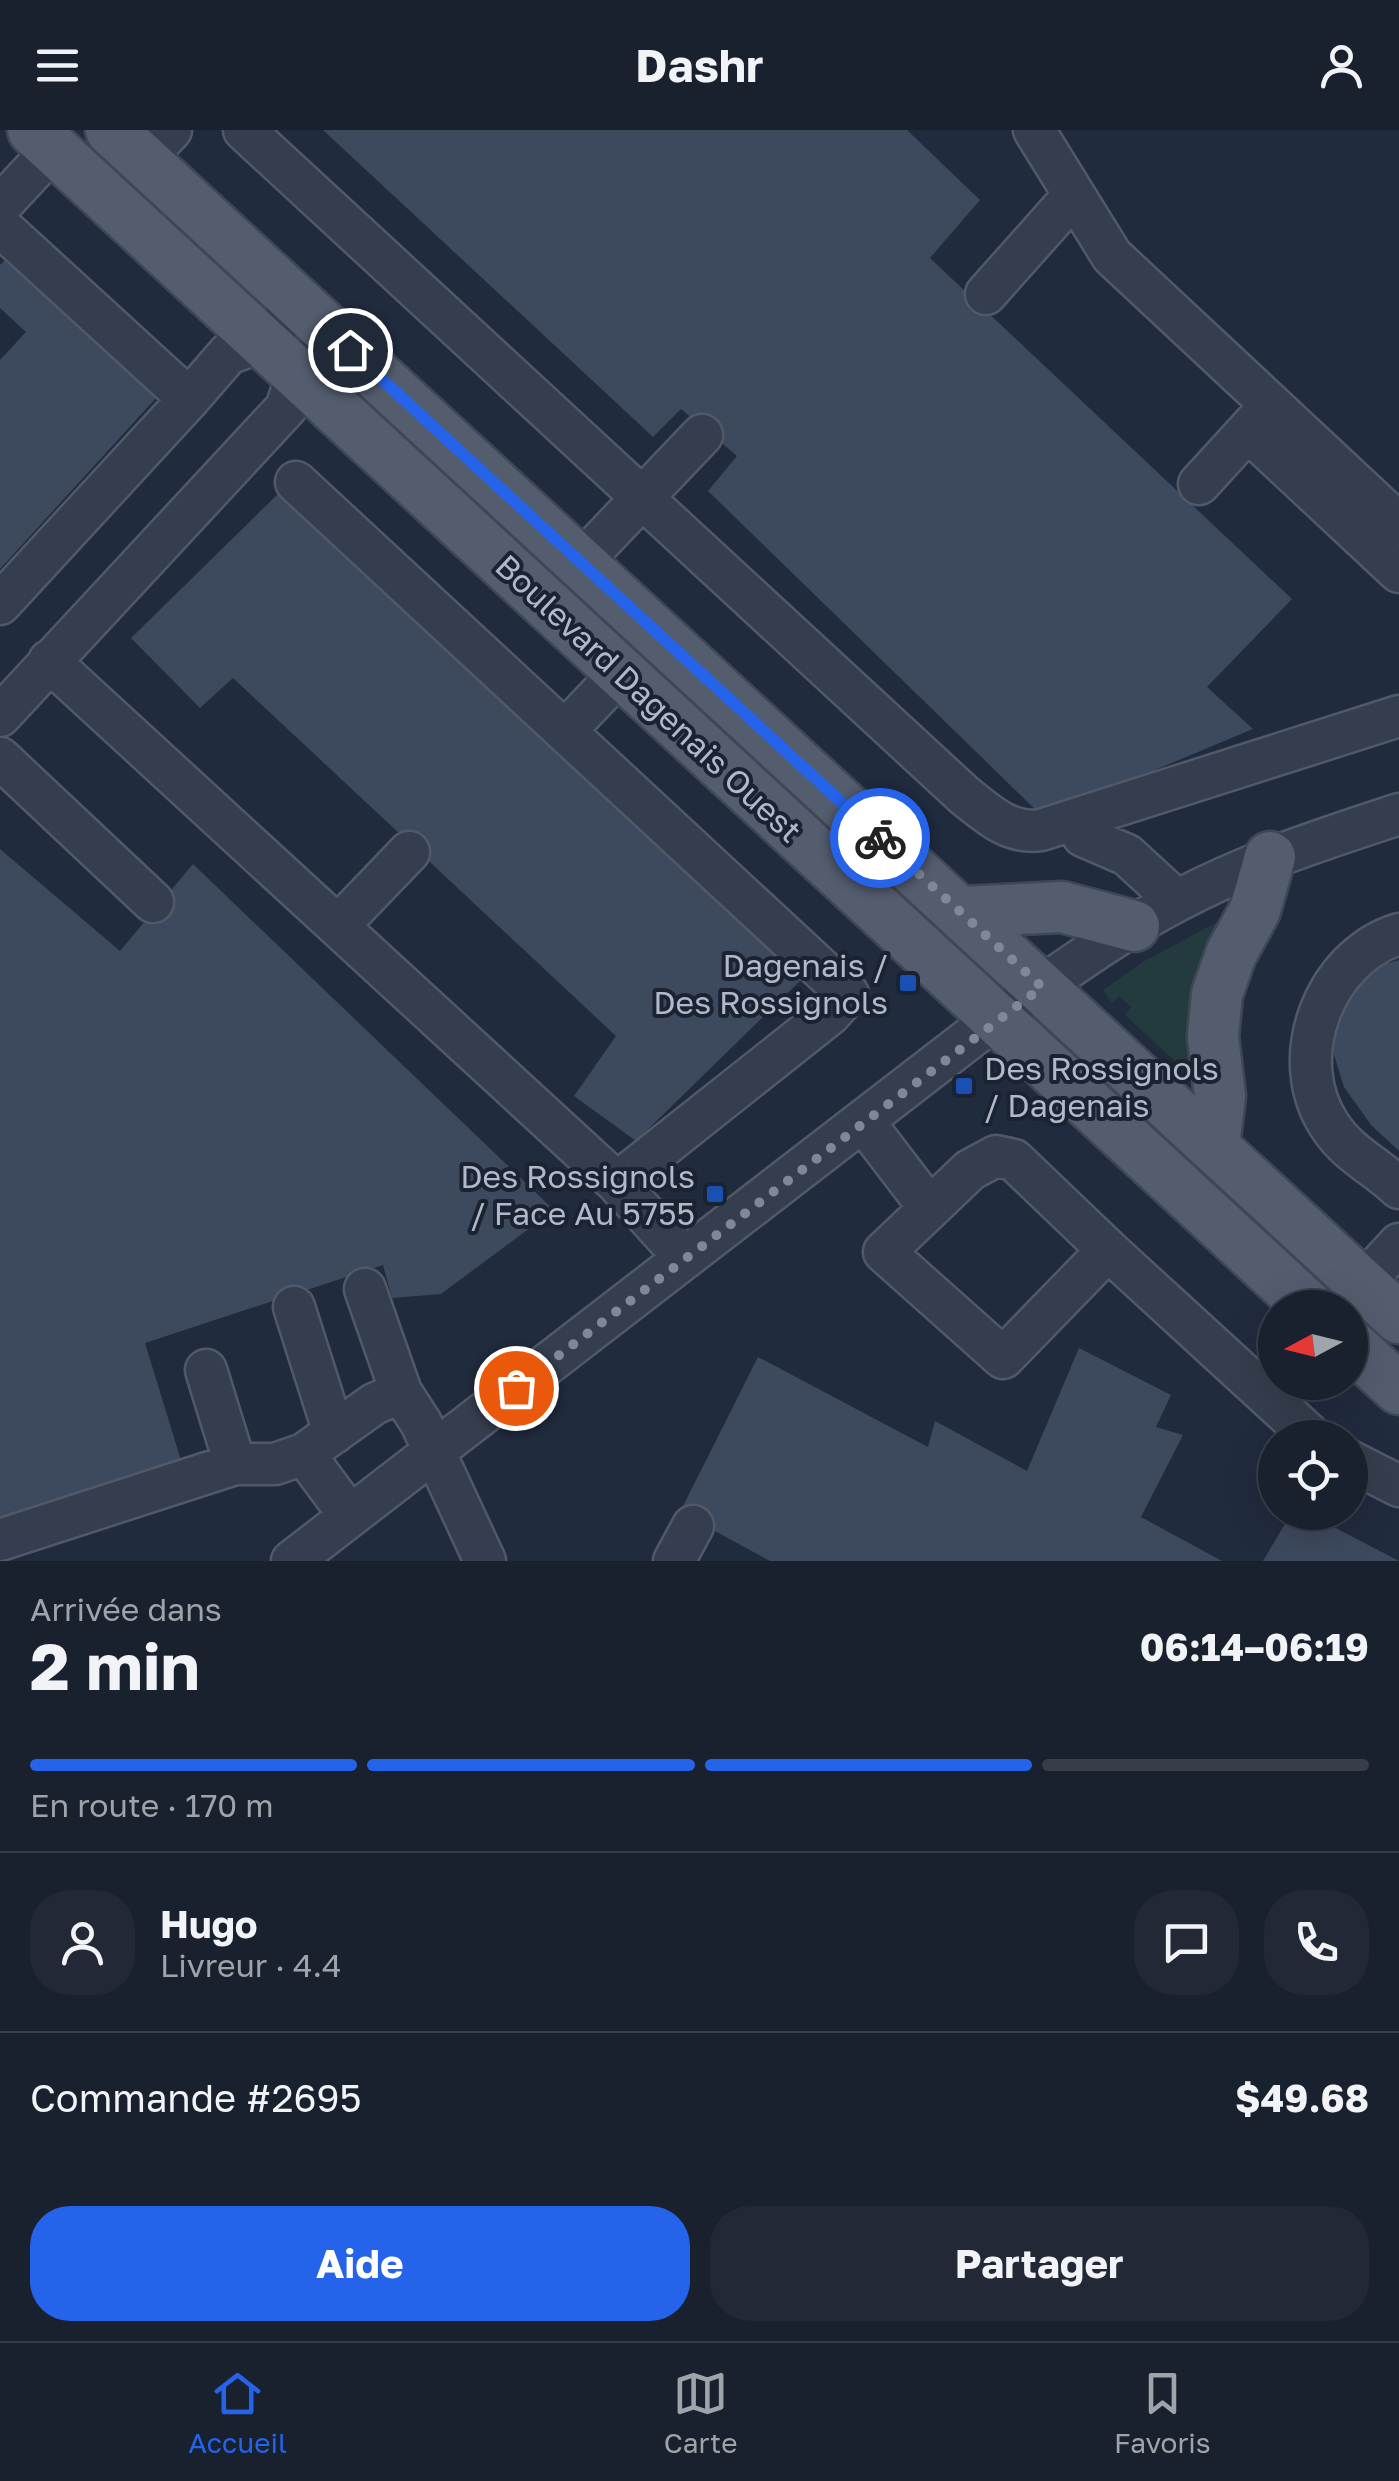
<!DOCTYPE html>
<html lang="fr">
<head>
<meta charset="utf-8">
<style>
  body { margin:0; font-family:"Golos Text",sans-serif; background:#222836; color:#f1f3f6; height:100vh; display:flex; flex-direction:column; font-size:38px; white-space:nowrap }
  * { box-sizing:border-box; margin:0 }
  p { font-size:32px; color:#9fa3aa }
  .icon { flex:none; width:55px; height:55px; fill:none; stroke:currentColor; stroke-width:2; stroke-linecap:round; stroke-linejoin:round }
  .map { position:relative; height:1431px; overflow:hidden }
  .details { display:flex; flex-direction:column; background:#19202e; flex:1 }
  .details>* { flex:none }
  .needle { width:65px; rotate:263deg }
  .controls { position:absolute; left:1258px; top:1160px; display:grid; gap:20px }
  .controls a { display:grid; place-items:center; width:110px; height:110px; border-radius:50%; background:#19202e; box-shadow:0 10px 40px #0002,0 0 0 2px #373e4a; font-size:50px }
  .pin { position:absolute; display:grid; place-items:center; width:85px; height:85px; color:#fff; margin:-42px; border:5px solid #fff; border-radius:50%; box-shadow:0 2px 10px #0007 }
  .courier { position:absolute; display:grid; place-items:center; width:100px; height:100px; margin:-50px; border:8px solid #2563eb; border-radius:50%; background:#fff; color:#222; box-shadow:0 2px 12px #0007 }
  .headline em { font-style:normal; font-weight:700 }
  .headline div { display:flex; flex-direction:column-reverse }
  .headline { display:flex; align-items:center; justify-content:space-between; height:170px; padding:0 30px }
  h1 { font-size:65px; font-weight:700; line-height:75px }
  .bar { display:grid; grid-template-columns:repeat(4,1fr); gap:15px 10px; align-content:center; height:120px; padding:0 30px }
  .bar i { height:12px; border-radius:8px; background:#373e4a }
  .bar .selected { background:#2563eb }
  .bar p { grid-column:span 4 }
  .line { display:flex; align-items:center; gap:25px; padding:0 30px; border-top:2px solid #373e4a }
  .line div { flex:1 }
  .round { display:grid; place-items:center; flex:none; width:105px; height:105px; border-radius:40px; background:#222836 }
  .button { display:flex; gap:20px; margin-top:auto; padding:20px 30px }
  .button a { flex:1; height:115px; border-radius:40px; background:#2563eb; color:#fff; font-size:40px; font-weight:700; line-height:115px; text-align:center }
  .button a+a { background:#222836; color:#f1f3f6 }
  header { display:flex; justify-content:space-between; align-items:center; height:130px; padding:0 30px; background:#19202e; font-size:45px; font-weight:700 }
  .tab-bar { display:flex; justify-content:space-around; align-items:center; height:140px; border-top:2px solid #373e4a; background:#19202e; font-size:28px; color:#9fa3aa }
  .tab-bar a { display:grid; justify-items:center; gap:5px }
  .tab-bar .selected { color:#2563eb }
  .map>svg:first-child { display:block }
</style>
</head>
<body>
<header><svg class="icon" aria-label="menu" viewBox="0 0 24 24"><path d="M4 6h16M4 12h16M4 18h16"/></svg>Dashr<svg class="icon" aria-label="person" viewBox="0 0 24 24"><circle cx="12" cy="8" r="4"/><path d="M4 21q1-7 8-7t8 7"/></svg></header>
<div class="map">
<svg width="1399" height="1431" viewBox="0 0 1399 1431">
  <rect width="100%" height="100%" fill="#212b3e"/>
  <path fill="#233a3f" d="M1229,786L1203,957L1125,885L1131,877L1119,866L1112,873L1103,860L1146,830Z"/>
  <path fill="#3d495d" d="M323,0H907L980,70L930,128L1292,469L1207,557L1253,599L1043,687L708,361L737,326L681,279L653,307Z
    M6,129L157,267L0,439V230L26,202L0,178V135Z
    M280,362L802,849L636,1011L574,966L616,906L233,548L200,578L131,508Z
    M0,719L120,821L193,734L554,1080L441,1164L392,1168L383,1135L145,1213L184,1340L0,1392Z
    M1399,830V1021L1371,995L1344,957L1331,915L1334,869L1357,842Z
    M1079,1218L1171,1265L1156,1297L1183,1305L1141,1387L1222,1431H770L680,1382L758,1227L928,1317L935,1291L1027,1341Z
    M1292,1382H1305L1399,1431H1263Z"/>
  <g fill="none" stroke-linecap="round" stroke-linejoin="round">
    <defs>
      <path id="minor" d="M244,0L964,665C987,683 1009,705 1041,700L1399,586
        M1034,0L1112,126L1399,394
        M143,29L171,0
        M0,76L53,19
        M0,96L189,269L228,224L263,211L300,173
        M986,164L1074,65
        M1248,301L1399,442
        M296,352L848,864L830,884L617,1053L685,1128
        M1199,354L1264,283
        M581,432L702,305
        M0,474L189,269
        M49,531L617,1053
        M0,586L286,278L298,243L314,226
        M565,601L621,542
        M0,628L153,772
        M1076,689L1083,706L1127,725L1177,771
        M338,796L409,722
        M1399,804C1324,827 1285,929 1330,996C1348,1024 1376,1036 1399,1058
        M863,991L928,1076
        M996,1026L1014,1030L1108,1120L1003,1228L884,1122L970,1040Z
        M1108,1120L1313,1308
        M1362,1154L1399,1114
        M365,1159L401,1262
        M294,1177L334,1303
        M206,1240L235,1334
        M304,1324L374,1274L401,1262L421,1293L485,1431
        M1350,1331L1399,1356
        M0,1410L235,1334H275L304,1324L350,1386
        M292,1431L996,888C1055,848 1113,804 1177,771C1248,733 1323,709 1399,684
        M674,1431L693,1396"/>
      <path id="major" d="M33,0L1310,1178
        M111,0L1399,1188
        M961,782L1062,777L1134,796
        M1214,1016L1220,966L1213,907L1217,864L1231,824L1255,780L1270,727
        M1350,1214L1399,1259"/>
    </defs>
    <use href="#minor" stroke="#515968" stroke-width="45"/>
    <use href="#major" stroke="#3f4756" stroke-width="55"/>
    <use href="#minor" stroke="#353e4e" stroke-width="40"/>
    <use href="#major" stroke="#535d6e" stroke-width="50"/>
  </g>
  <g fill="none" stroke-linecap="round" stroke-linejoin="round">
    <path stroke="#7f8798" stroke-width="10" stroke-dasharray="0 18" d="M516,1258L1042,857L880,708"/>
    <path stroke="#2563eb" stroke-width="12" d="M350,220L880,708"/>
  </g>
  <g fill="#1a4fb4" stroke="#1b2332" stroke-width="4">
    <rect x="898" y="843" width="20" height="20" rx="5"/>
    <rect x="954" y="946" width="20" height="20" rx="5"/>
    <rect x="705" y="1054" width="20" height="20" rx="5"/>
  </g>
  <g text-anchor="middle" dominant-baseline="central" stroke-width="8" stroke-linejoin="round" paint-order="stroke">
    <g font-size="32" fill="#b1b9c9" stroke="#1b2332">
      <text transform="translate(649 568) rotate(43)">Boulevard Dagenais Ouest</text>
    </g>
    <g font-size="32" fill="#b1b9c9" stroke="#1b2332" text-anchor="end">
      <text x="888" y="835">Dagenais /<tspan x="888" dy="37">Des Rossignols</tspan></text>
      <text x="984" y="938" text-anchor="start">Des Rossignols<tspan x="984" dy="37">/ Dagenais</tspan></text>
      <text x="695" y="1046">Des Rossignols<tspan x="695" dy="37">/ Face Au 5755</tspan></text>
    </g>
  </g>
</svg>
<div class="controls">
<a><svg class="needle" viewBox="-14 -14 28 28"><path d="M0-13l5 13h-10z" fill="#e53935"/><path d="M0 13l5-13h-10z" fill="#9fa3aa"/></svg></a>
<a><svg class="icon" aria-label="locate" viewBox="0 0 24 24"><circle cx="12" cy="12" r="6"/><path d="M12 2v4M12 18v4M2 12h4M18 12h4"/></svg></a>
</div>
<div class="pin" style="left:516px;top:1258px;background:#ea580c"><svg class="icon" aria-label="bag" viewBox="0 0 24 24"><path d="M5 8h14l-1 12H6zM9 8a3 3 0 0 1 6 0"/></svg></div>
<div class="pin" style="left:350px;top:220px;background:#1f2937"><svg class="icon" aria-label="home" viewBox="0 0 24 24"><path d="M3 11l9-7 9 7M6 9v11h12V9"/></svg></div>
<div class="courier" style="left:880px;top:708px"><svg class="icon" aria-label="bike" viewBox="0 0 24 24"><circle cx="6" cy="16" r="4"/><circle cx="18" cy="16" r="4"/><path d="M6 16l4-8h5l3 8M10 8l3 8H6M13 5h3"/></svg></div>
</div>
<section class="details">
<div class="headline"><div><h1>2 min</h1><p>Arrivée dans</p></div><em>06:14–06:19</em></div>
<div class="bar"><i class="selected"></i><i class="selected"></i><i class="selected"></i><i></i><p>En route · 170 m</p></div>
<div class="line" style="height:180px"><a class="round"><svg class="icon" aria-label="person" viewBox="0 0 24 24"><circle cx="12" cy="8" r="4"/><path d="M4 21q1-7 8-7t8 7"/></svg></a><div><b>Hugo</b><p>Livreur · 4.4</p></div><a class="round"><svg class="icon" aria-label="chat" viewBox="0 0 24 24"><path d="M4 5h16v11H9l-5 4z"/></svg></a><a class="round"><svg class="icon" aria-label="phone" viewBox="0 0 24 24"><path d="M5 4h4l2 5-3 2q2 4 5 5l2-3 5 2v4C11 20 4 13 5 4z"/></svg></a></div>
<div class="line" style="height:130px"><div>Commande #2695</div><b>$49.68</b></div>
<div class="button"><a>Aide</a><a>Partager</a></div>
</section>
<nav class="tab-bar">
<a class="selected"><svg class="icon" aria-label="home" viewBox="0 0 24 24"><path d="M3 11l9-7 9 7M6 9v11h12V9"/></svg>Accueil</a>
<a><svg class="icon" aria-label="map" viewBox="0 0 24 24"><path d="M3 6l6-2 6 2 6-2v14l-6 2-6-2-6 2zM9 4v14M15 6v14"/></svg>Carte</a>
<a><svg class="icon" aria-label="saved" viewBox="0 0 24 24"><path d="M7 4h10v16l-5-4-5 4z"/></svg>Favoris</a>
</nav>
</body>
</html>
